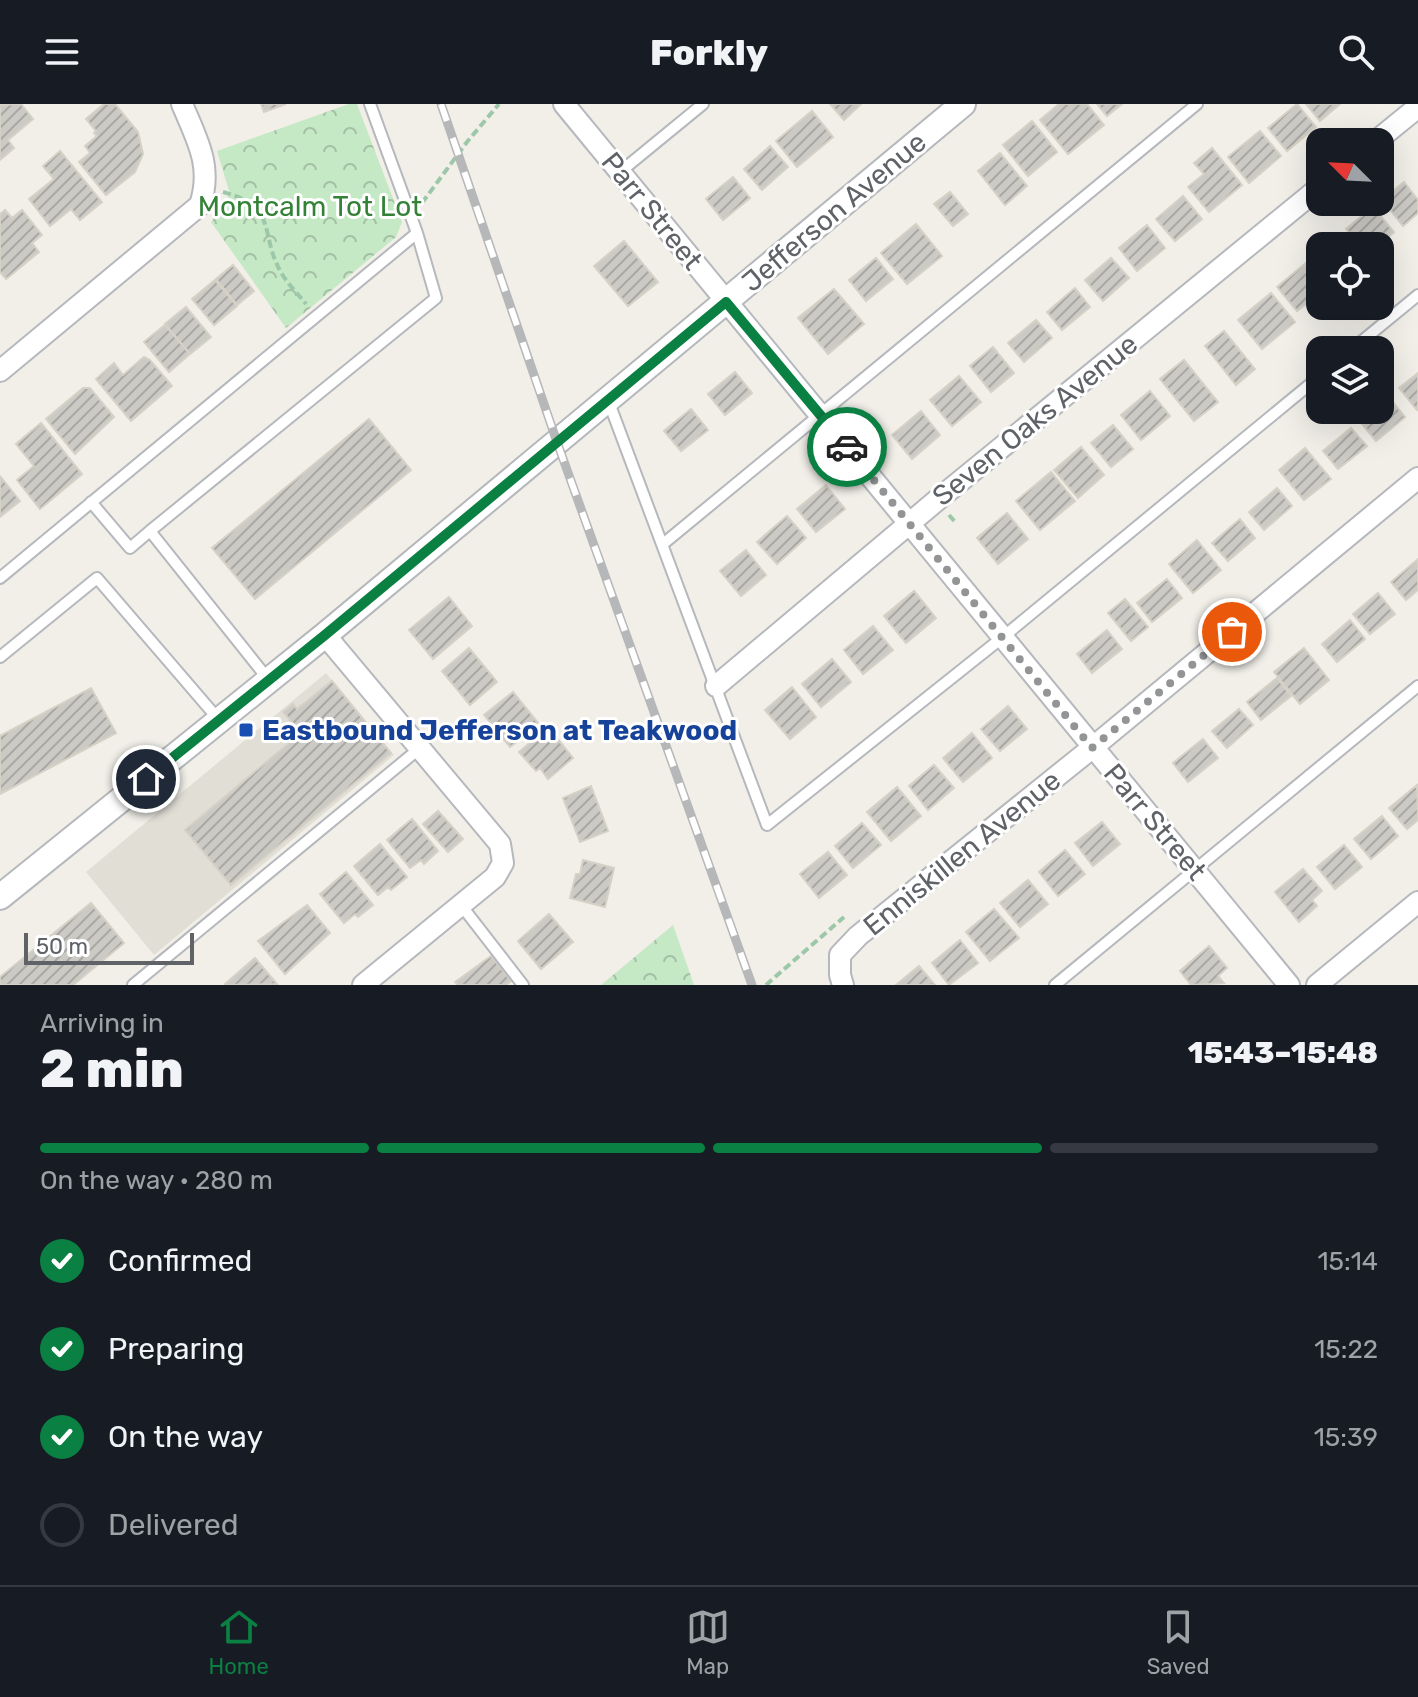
<!DOCTYPE html>
<html lang="en">
<head>
<meta charset="utf-8">
<style>
  body { margin:0; font-family:Rubik,sans-serif; background:#20242c; color:#f1f3f6; height:100vh; display:flex; flex-direction:column; font-size:30px; white-space:nowrap }
  * { box-sizing:border-box; margin:0 }
  p { font-size:26px; color:#9ea1a6 }
  .icon { flex:none; width:44px; height:44px; fill:none; stroke:currentColor; stroke-width:2; stroke-linecap:round; stroke-linejoin:round }
  .map { position:relative; height:881px; overflow:hidden }
  .details { display:flex; flex-direction:column; background:#171b24; flex:1 }
  .details>* { flex:none }
  .needle { width:52px; rotate:294deg }
  .controls { position:absolute; left:1306px; top:24px; display:grid; gap:16px }
  .controls a { display:grid; place-items:center; width:88px; height:88px; border-radius:16px; background:#171b24; box-shadow:0 8px 32px #0002; font-size:40px }
  .scale { position:absolute; left:24px; bottom:20px; width:170px; box-sizing:border-box; padding-left:8px; border:4px solid #5f6368; border-top:0; font-size:22px; line-height:28px; white-space:nowrap; color:#5f6368; -webkit-text-stroke:6px #fff; paint-order:stroke }
  .pin { position:absolute; display:grid; place-items:center; width:68px; height:68px; color:#fff; margin:-34px; border:4px solid #fff; border-radius:50%; box-shadow:0 2px 8px #0007 }
  .courier { position:absolute; display:grid; place-items:center; width:80px; height:80px; margin:-40px; border:6px solid #0b8043; border-radius:50%; background:#fff; color:#222; box-shadow:0 2px 10px #0007 }
  .headline em { font-style:normal; font-weight:800 }
  .headline div { display:flex; flex-direction:column-reverse }
  .headline { display:flex; align-items:center; justify-content:space-between; height:136px; padding:0 40px }
  h1 { font-size:52px; font-weight:800; line-height:60px }
  .bar { display:grid; grid-template-columns:repeat(4,1fr); gap:12px 8px; align-content:center; height:96px; padding:0 40px }
  .bar i { height:10px; border-radius:6px; background:#363941 }
  .bar .selected { background:#0b8043 }
  .bar p { grid-column:span 4 }
  ol { padding:0 40px; list-style:none }
  li { display:flex; align-items:center; gap:24px; height:88px }
  li p { margin-inline-start:auto }
  li .icon { padding:8px; border-radius:50%; background:#0b8043; color:#fff; stroke-width:4 }
  li:last-child { color:#9ea1a6 }
  li i { width:44px; height:44px; border:4px solid #363941; border-radius:50% }
  header { display:flex; justify-content:space-between; align-items:center; height:104px; padding:0 40px; background:#171b24; font-size:36px; font-weight:800 }
  .tab-bar { display:flex; justify-content:space-around; align-items:center; height:112px; border-top:2px solid #363941; background:#171b24; font-size:22px; color:#9ea1a6 }
  .tab-bar a { display:grid; justify-items:center; gap:4px }
  .tab-bar .selected { color:#0b8043 }
  .map>svg:first-child { display:block }
</style>
</head>
<body>
<header><svg class="icon" aria-label="menu" viewBox="0 0 24 24"><path d="M4 6h16M4 12h16M4 18h16"/></svg>Forkly<svg class="icon" aria-label="search" viewBox="0 0 24 24"><circle cx="10" cy="10" r="6"/><path d="M15 15l6 6"/></svg></header>
<div class="map">
<svg width="1418" height="881" viewBox="0 0 1418 881">
  <defs>
    <pattern id="forest-crowns" width="20" height="18" patternUnits="userSpaceOnUse" patternTransform="scale(2)"><rect width="20" height="18" fill="#c5e8c5"/><path d="M2 6a3 3 0 1 1 6 0M12 15a3 3 0 1 1 6 0" fill="none" stroke="#a3c0a4"/></pattern>
    <pattern id="building-hatch" width="6" height="6" patternUnits="userSpaceOnUse" patternTransform="scale(2)"><rect width="6" height="6" fill="#cccac5"/><path d="M-1 1l2-2M0 6l6-6M5 7l2-2" fill="none" stroke="#a9a8a4"/></pattern>
  </defs>
  <rect width="100%" height="100%" fill="#f1efe8"/>
  <path fill="#e1ded6" d="M326,569L394,651L154,851L86,768Z"/>
  <path fill="url(#forest-crowns)" d="M349,0H357L402,118L396,133L286,224L211,118L230,90L217,47Z
    M673,821L694,881H601Z"/>
  <path fill="url(#building-hatch)" stroke="#d6d1c6" stroke-width="2" d="M21,0L33,15L8,36L14,44L0,56V1Z
    M104,0H115L138,28L143,50L135,68L106,91L79,58L90,49L85,42L97,32L94,29L96,27L86,15Z
    M261,0H286L264,8Z
    M830,0H861L844,16Z
    M1059,0H1087L1104,21L1068,50L1040,16Z
    M1097,0H1122L1107,12Z
    M1297,0L1316,23L1287,47L1268,24Z
    M1306,0H1340L1320,17Z
    M812,7L833,33L797,63L776,37Z
    M1032,17L1057,48L1028,72L1003,41Z
    M1260,27L1281,52L1249,79L1228,53Z
    M770,42L788,63L762,86L744,65Z
    M1212,44L1242,81L1209,108L1188,83L1204,70L1194,59Z
    M60,47L102,98L80,116L71,105L50,122L29,95L54,75L43,62Z
    M1000,49L1027,82L1005,101L978,67Z
    M733,73L750,94L723,116L706,95Z
    M1404,78L1418,96V109L1403,122L1382,96Z
    M950,88L968,110L953,122L934,100Z
    M1183,92L1202,115L1175,137L1156,115Z
    M1373,103L1394,128L1377,142H1360L1346,125Z
    M5,106L12,114L22,106L42,131L32,139L39,148L6,175L0,168V110Z
    M916,120L942,152L907,180L881,149Z
    M1147,121L1165,144L1137,167L1119,144Z
    M624,137L658,178L628,202L594,162Z
    M876,154L893,175L866,197L849,176Z
    M1111,154L1129,174L1103,197L1085,176Z
    M1306,159L1320,176V189L1297,207L1277,183Z
    M233,161L254,187L237,201L216,175Z
    M215,176L237,202L214,221L192,195Z
    M1075,184L1090,203L1062,226L1047,208Z
    M834,185L864,220L828,250L798,214Z
    M1271,189L1295,218L1262,245L1238,216Z
    M186,203L211,233L190,250L165,220Z
    M1036,216L1052,234L1024,258L1008,239Z
    M165,221L190,250L169,268L144,238Z
    M1224,227L1255,265L1236,281L1205,242Z
    M993,243L1014,269L991,288L970,262Z
    M144,253L150,256L172,282L131,317L96,275L114,259L123,271Z
    M1184,256L1218,298L1194,317L1160,275Z
    M735,268L752,289L725,311L708,290Z
    M1418,269V305L1417,306L1399,284Z
    M959,272L981,298L952,322L930,296Z
    M1381,283L1405,313L1376,337L1352,308L1380,306Z
    M83,284H90L114,313L75,350L46,315Z
    M1150,287L1170,312L1141,336L1121,311Z
    M691,305L708,326L681,347L664,327Z
    M921,307L940,331L912,355L892,331Z
    M369,315L411,366L255,495L212,444Z
    M41,319L82,370L40,405L17,376L34,362L16,340Z
    M1113,321L1133,345L1111,363L1091,339Z
    M1351,324L1367,342L1338,365L1323,347Z
    M1081,343L1104,371L1078,394L1054,366Z
    M1305,344L1331,375L1304,396L1279,366Z
    M1051,368L1075,397L1040,426L1016,397Z
    M0,372L20,397L0,413Z
    M826,381L845,405L816,428L797,405Z
    M1277,384L1292,402L1264,426L1249,408Z
    M1007,409L1028,435L998,460L977,434Z
    M787,412L806,434L777,460L757,438Z
    M1240,415L1255,434L1228,457L1212,439Z
    M1197,436L1221,466L1193,489L1169,460Z
    M746,446L766,471L741,492L720,467Z
    M1418,455V486L1406,496L1391,478Z
    M1167,475L1182,494L1152,518L1137,499Z
    M914,487L936,514L906,539L884,512Z
    M1378,489L1395,510L1370,530L1353,510Z
    M449,493L472,522L433,555L409,526Z
    M1125,495L1148,523L1131,537L1108,509Z
    M1350,516L1365,535L1337,558L1322,540Z
    M873,522L893,546L863,570L844,546Z
    M1107,526L1122,545L1092,569L1077,550Z
    M469,544L497,578L470,601L442,567Z
    M1304,544L1329,576L1300,600L1274,568Z
    M832,555L851,578L821,603L802,580Z
    M1277,574L1291,592L1261,616L1247,598Z
    M332,577L391,649L231,781L185,726L301,629L283,608L293,600L297,605Z
    M792,583L816,613L790,635L765,606Z
    M91,584L116,629L0,690V632Z
    M513,588L539,620L510,643L484,611Z
    M1008,602L1027,625L1000,647L981,625Z
    M1239,605L1253,621L1227,644L1212,627Z
    M548,623L573,654L548,675L540,664L536,667L519,648Z
    M972,629L992,654L963,678L943,654Z
    M1203,635L1218,654L1188,678L1173,659Z
    M934,661L954,684L928,706L909,682Z
    M1417,681L1418,716L1407,725L1389,704Z
    M591,682L608,727L580,738L563,694Z
    M897,683L921,712L891,737L867,708Z
    M438,707L463,735L448,748L423,720Z
    M1382,712L1398,732L1371,755L1354,735Z
    M412,715L438,747L424,760L421,756L410,764L387,736Z
    M1102,718L1120,740L1093,762L1075,739Z
    M862,719L881,741L853,764L835,742Z
    M380,740L407,773L391,786L388,783L378,791L354,762Z
    M1344,741L1362,763L1335,785L1317,763Z
    M1065,746L1085,770L1058,792L1039,768Z
    M828,748L847,771L819,794L800,770Z
    M583,756L614,764L605,803L570,794L576,770H580Z
    M1303,765L1322,787L1312,796L1317,802L1299,818L1275,788Z
    M346,768L373,801L358,813L355,810L344,819L320,790Z
    M1028,776L1048,800L1020,823L1000,799Z
    M91,799L124,839L73,881H0V873Z
    M307,801L330,829L285,870L258,837Z
    M994,805L1019,834L990,857L966,828Z
    M549,810L573,838L541,865L518,837Z
    M960,836L978,859L949,881L932,859Z
    M1209,842L1227,864L1218,872L1224,879L1191,881L1180,867Z
    M491,852L511,877L506,881H458L455,878Z
    M255,854L277,880L225,881V880Z
    M919,862L935,881H896Z"/>
  <g fill="none" stroke-linecap="round" stroke-linejoin="round">
    <defs>
      <path id="service" d="M620,68L703,0
        M1351,246L1418,191
        M608,296L767,721L1003,533L1320,272
        M91,398L130,444L150,427
        M663,440L1197,0
        M0,474L417,129L370,0
        M0,553L97,474L219,616
        M268,575L150,427L436,194L417,129
        M461,801L523,881
        M133,881L420,644
        M1055,881L1418,582"/>
      <path id="minor" d="M564,0L1289,881
        M1375,38L1418,3
        M0,267L200,101C213,62 197,36 182,0
        M325,531L500,740L503,759L495,773L363,881
        M716,582L936,397L1320,83
        M843,881L840,871V851L858,832L1092,644L1418,374
        M1317,881L1418,798"/>
      <path id="tertiary" d="M0,793L325,531L963,0"/>
    </defs>
    <use href="#service" stroke="#b5b8bc" stroke-width="14"/>
    <use href="#minor" stroke="#b5b8bc" stroke-width="24"/>
    <use href="#tertiary" stroke="#b5b8bc" stroke-width="28"/>
    <path stroke="#9cc7a9" stroke-width="4" stroke-dasharray="8 4" stroke-linecap="butt" d="M223,88C280,103 258,130 282,170C288,180 298,190 306,200
      M422,99L467,38L499,0
      M949,411L956,419
      M766,881L844,813"/>
    <use href="#service" stroke="#fff" stroke-width="10"/>
    <use href="#minor" stroke="#fff" stroke-width="20"/>
    <use href="#tertiary" stroke="#fff" stroke-width="24"/>
    <defs>
      <path id="rail" d="M441,0L557,338L752,881"/>
    </defs>
    <use href="#rail" stroke="#b6b7b8" stroke-width="9"/>
    <use href="#rail" stroke="#fff" stroke-width="6" stroke-dasharray="18" stroke-linecap="butt"/>
  </g>
  <g fill="none" stroke-linecap="round" stroke-linejoin="round">
    <path stroke="#929495" stroke-width="8" stroke-dasharray="0 14.4" d="M847,343L1092,644L1232,528"/>
    <path stroke="#0b8043" stroke-width="10" d="M146,675L325,531L726,198L847,343"/>
  </g>
  <rect fill="#1a4fb4" stroke="#fff" stroke-width="3" x="238" y="618" width="16" height="16" rx="4"/>
  <g text-anchor="middle" dominant-baseline="central" stroke-width="6" stroke-linejoin="round" paint-order="stroke">
    <g font-size="28" fill="#348238" stroke="#fff">
      <text x="310" y="102">Montcalm Tot Lot</text>
    </g>
    <g font-size="28" fill="#5f6368" stroke="#fff">
      <text transform="translate(652 107) rotate(51)">Parr Street</text>
      <text transform="translate(834 108) rotate(-40)">Jefferson Avenue</text>
      <text transform="translate(1035 316) rotate(-39)">Seven Oaks Avenue</text>
      <text transform="translate(1155 718) rotate(50)">Parr Street</text>
      <text transform="translate(962 749) rotate(-39)">Enniskillen Avenue</text>
    </g>
    <g font-size="28" font-weight="bold" fill="#164399" stroke="#fff" text-anchor="start">
      <text x="262" y="626">Eastbound Jefferson at Teakwood</text>
    </g>
  </g>
</svg>
<div class="controls">
<a><svg class="needle" viewBox="-14 -14 28 28"><path d="M0-13l5 13h-10z" fill="#e53935"/><path d="M0 13l5-13h-10z" fill="#9ea1a6"/></svg></a>
<a><svg class="icon" aria-label="locate" viewBox="0 0 24 24"><circle cx="12" cy="12" r="6"/><path d="M12 2v4M12 18v4M2 12h4M18 12h4"/></svg></a>
<a><svg class="icon" aria-label="layers" viewBox="0 0 24 24"><path d="M12 4l9 5-9 5-9-5zM3 14l9 5 9-5"/></svg></a>
</div>
<div class="scale">50 m</div>
<div class="pin" style="left:1232px;top:528px;background:#ea580c"><svg class="icon" aria-label="bag" viewBox="0 0 24 24"><path d="M5 8h14l-1 12H6zM9 8a3 3 0 0 1 6 0"/></svg></div>
<div class="pin" style="left:146px;top:675px;background:#1f2937"><svg class="icon" aria-label="home" viewBox="0 0 24 24"><path d="M3 11l9-7 9 7M6 9v11h12V9"/></svg></div>
<div class="courier" style="left:847px;top:343px"><svg class="icon" aria-label="car" viewBox="0 0 24 24"><path d="M5 17H2v-5l4-1 3-4h7l3 4 3 1v5h-3M9 17h6M6 11h13"/><circle cx="7" cy="17" r="2"/><circle cx="17" cy="17" r="2"/></svg></div>
</div>
<section class="details">
<div class="headline"><div><h1>2 min</h1><p>Arriving in</p></div><em>15:43–15:48</em></div>
<div class="bar"><i class="selected"></i><i class="selected"></i><i class="selected"></i><i></i><p>On the way · 280 m</p></div>
<ol>
<li><svg class="icon" aria-label="check" viewBox="0 0 24 24"><path d="M5 12l5 5 9-10"/></svg>Confirmed<p>15:14</p></li>
<li><svg class="icon" aria-label="check" viewBox="0 0 24 24"><path d="M5 12l5 5 9-10"/></svg>Preparing<p>15:22</p></li>
<li><svg class="icon" aria-label="check" viewBox="0 0 24 24"><path d="M5 12l5 5 9-10"/></svg>On the way<p>15:39</p></li>
<li><i></i>Delivered</li>
</ol>
</section>
<nav class="tab-bar">
<a class="selected"><svg class="icon" aria-label="home" viewBox="0 0 24 24"><path d="M3 11l9-7 9 7M6 9v11h12V9"/></svg>Home</a>
<a><svg class="icon" aria-label="map" viewBox="0 0 24 24"><path d="M3 6l6-2 6 2 6-2v14l-6 2-6-2-6 2zM9 4v14M15 6v14"/></svg>Map</a>
<a><svg class="icon" aria-label="saved" viewBox="0 0 24 24"><path d="M7 4h10v16l-5-4-5 4z"/></svg>Saved</a>
</nav>
</body>
</html>
